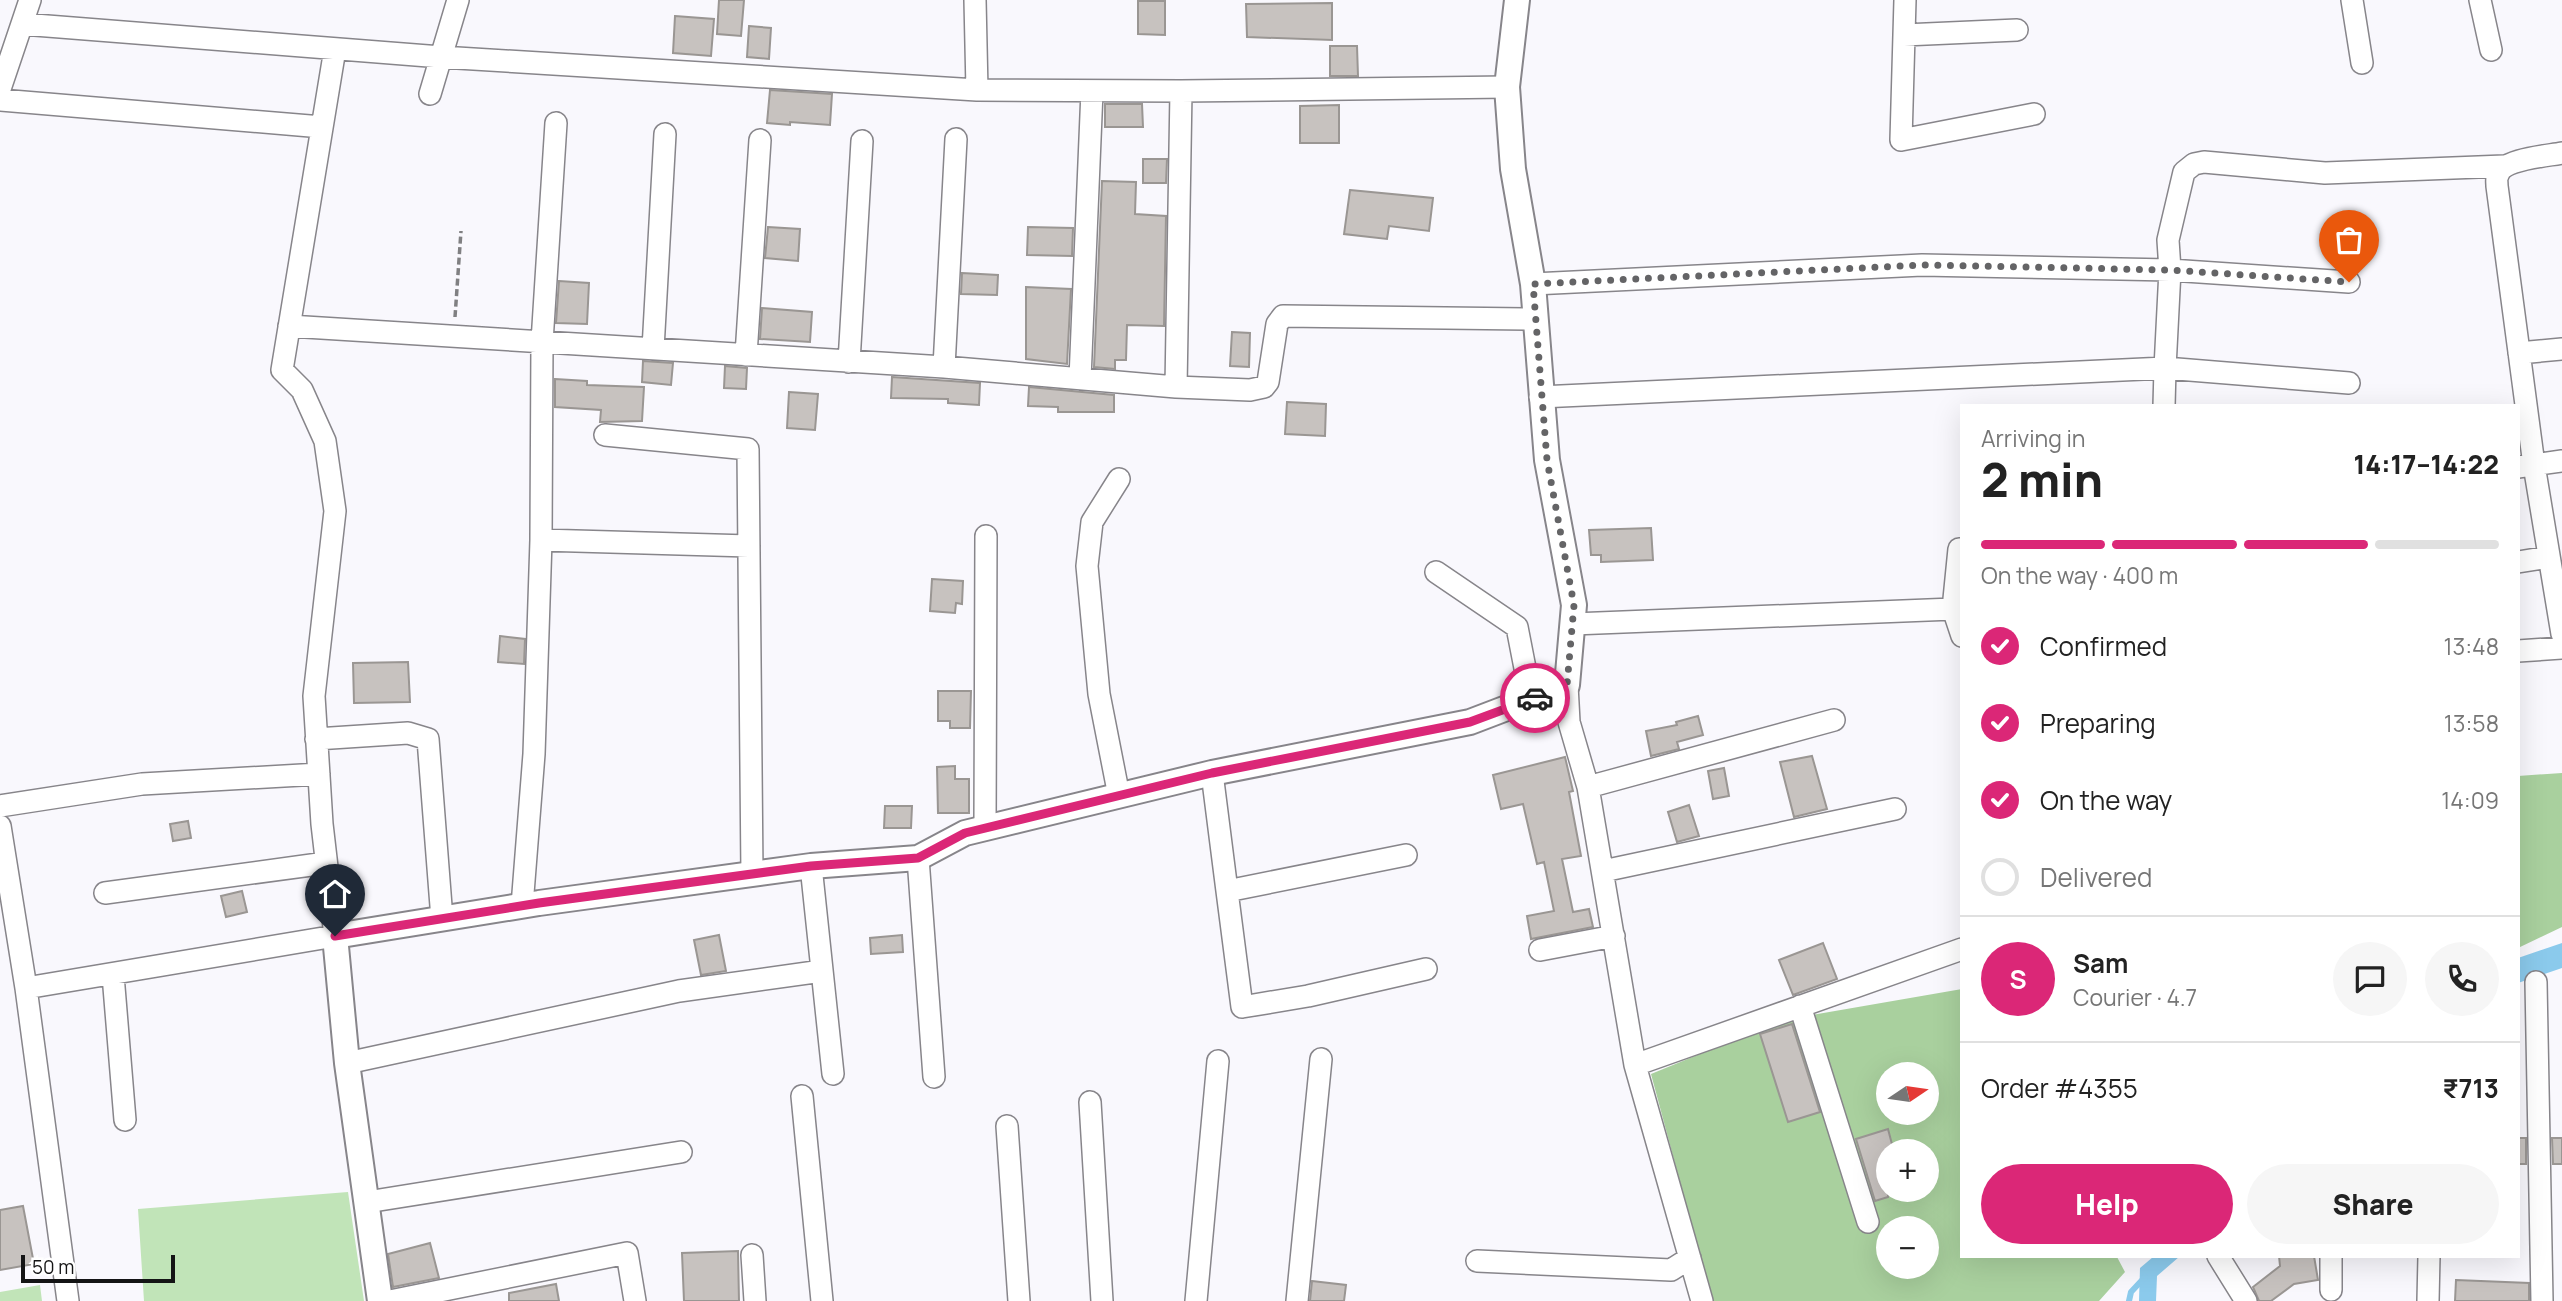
<!DOCTYPE html>
<html lang="en">
<head>
<meta charset="utf-8">
<style>
  body { margin:0; font-family:Manrope,sans-serif; background:#f6f6f6; color:#222; height:100vh; display:flex; flex-direction:column; font-size:26px; white-space:nowrap }
  * { box-sizing:border-box; margin:0 }
  p { font-size:23px; color:#767676 }
  .icon { flex:none; width:38px; height:38px; fill:none; stroke:currentColor; stroke-width:2; stroke-linecap:round; stroke-linejoin:round }
  .map { position:relative; flex:1; overflow:hidden }
  .details { position:absolute; left:1960px; top:404px; width:560px; height:854px; display:flex; flex-direction:column; background:#fff; border-radius:0px; box-shadow:0 7px 28px #0002 }
  .details>* { flex:none }
  .needle { width:46px; rotate:77deg }
  .fabs { position:absolute; left:1876px; top:1062px; display:grid; gap:14px }
  .fabs a { display:grid; place-items:center; width:63px; height:63px; border-radius:50%; background:#fff; box-shadow:0 7px 28px #0002; font-size:35px }
  .scale { position:absolute; left:21px; bottom:18px; width:154px; box-sizing:border-box; padding-left:7px; border:4px solid #141415; border-top:0; font-size:19px; line-height:24px; white-space:nowrap; color:#141415; -webkit-text-stroke:5px #fff; paint-order:stroke }
  .pin { position:absolute; display:grid; place-items:center; width:60px; height:60px; color:#fff; margin:-72px -30px; border-radius:50% 50% 50% 0; rotate:-45deg; box-shadow:0 0 7px #0007 }
  .pin .icon { rotate:45deg }
  .courier { position:absolute; display:grid; place-items:center; width:70px; height:70px; margin:-35px; border:5px solid #db2777; border-radius:50%; background:#fff; color:#222; box-shadow:0 2px 9px #0007 }
  .headline em { font-style:normal; font-weight:800 }
  .headline div { display:flex; flex-direction:column-reverse }
  .headline { display:flex; align-items:center; justify-content:space-between; height:119px; padding:0 21px }
  h1 { font-size:46px; font-weight:800; line-height:52px }
  .bar { display:grid; grid-template-columns:repeat(4,1fr); gap:10px 7px; align-content:center; height:84px; padding:0 21px }
  .bar i { height:9px; border-radius:5px; background:#e0e0e0 }
  .bar .on { background:#db2777 }
  .bar p { grid-column:span 4 }
  .line { display:flex; align-items:center; gap:18px; padding:0 21px; border-top:2px solid #e0e0e0 }
  .line div { flex:1 }
  .round { display:grid; place-items:center; flex:none; width:74px; height:74px; border-radius:37px; background:#f6f6f6 }
  ol { padding:0 21px; list-style:none }
  li { display:flex; align-items:center; gap:21px; height:77px }
  li p { margin-inline-start:auto }
  li .icon { padding:7px; border-radius:50%; background:#db2777; color:#fff; stroke-width:4 }
  li:last-child { color:#767676 }
  li i { width:38px; height:38px; border:4px solid #e0e0e0; border-radius:50% }
  .cta { display:flex; gap:14px; margin-top:auto; padding:14px 21px }
  .cta a { flex:1; height:80px; border-radius:42px; background:#db2777; color:#fff; font-size:28px; font-weight:800; line-height:80px; text-align:center }
  .cta a+a { background:#f6f6f6; color:#222 }
  .map>svg:first-child { display:block }
</style>
</head>
<body>
<div class="map">
<svg width="2562" height="1301" viewBox="0 0 2562 1301">
  <rect width="100%" height="100%" fill="#f9f8fd"/>
  <path fill="#c1e4b8" d="M348,1192L364,1301H144L138,1209Z
    M40,1285L42,1301H0V1292Z"/>
  <path fill="#a9d09e" fill-rule="evenodd" d="M2562,773V927L2518,948V776Z
    M1962,989V1256L2117,1257L2125,1272L2099,1301H1712L1651,1074L1783,1020ZM1888,1074H1927V1113H1888ZM1888,1152H1927V1190H1888ZM1888,1228H1927V1267H1888Z"/>
  <path fill="#8bcaec" d="M2562,943V968L2518,983V958Z
    M2153,1257H2179L2157,1276L2156,1301H2139L2140,1268Z"/>
  <g fill="none" stroke-linecap="round" stroke-linejoin="round">
    <path stroke="#8bcaec" stroke-width="6" d="M2129,1301L2131,1292L2145,1277"/>
  </g>
  <path fill="#c7c2bf" stroke="#9a9693" stroke-width="2" d="M719,0H744L741,36L717,34Z
    M1138,1H1165V35L1138,34Z
    M1332,3V40L1247,37L1246,4Z
    M675,16L714,19L711,56L673,53Z
    M749,26L771,28L769,59L747,57Z
    M1330,46H1357L1358,76H1330Z
    M770,90L832,94L830,125L790,122V125L767,123Z
    M1105,104H1142L1143,127H1105Z
    M1339,105V143H1300V106Z
    M1143,159H1167L1166,183H1143Z
    M1102,181L1136,182L1135,214L1166,216L1164,326L1127,325L1126,360H1115V369L1094,367Z
    M1350,190L1433,198L1429,231L1389,226L1387,239L1344,234Z
    M768,227L800,229L798,261L765,258Z
    M1028,227L1073,228L1072,256L1027,255Z
    M962,273L998,275L997,295L961,294Z
    M559,281L589,283L587,324L556,323Z
    M1026,287L1071,289L1067,364L1026,359Z
    M762,308L812,312L810,342L760,339Z
    M1232,332L1250,333L1249,367L1230,366Z
    M643,361L673,363L671,385L642,382Z
    M725,366L747,368L746,389L724,388Z
    M892,377L980,383L979,405L948,403V399L891,398Z
    M555,379L587,381V385L644,387L642,421L600,422L601,410L555,407Z
    M1029,387L1114,395V412H1058V407L1028,406Z
    M789,392L818,394L815,430L787,428Z
    M1287,402L1326,404L1325,436L1285,434Z
    M1651,528L1653,560L1601,562V555H1591L1589,530Z
    M932,579L963,581L962,604L956,603L955,613L930,611Z
    M500,636L525,639L524,664L498,662Z
    M408,662L410,702L354,703L353,663Z
    M938,691H971L970,728H950V721H938Z
    M1698,716L1703,735L1677,742L1679,749L1651,756L1646,731L1677,725L1676,722Z
    M1812,756L1827,809L1794,817L1780,762Z
    M1565,757L1573,791L1569,792L1581,856L1562,859L1573,912L1589,909L1593,927L1531,939L1527,916L1554,911L1544,862L1537,864L1523,804L1501,809L1493,775Z
    M955,766V779H969V813H938L937,767Z
    M1724,768L1729,796L1713,799L1708,771Z
    M1689,805L1699,836L1677,842L1668,812Z
    M885,806H912L911,828H884Z
    M188,821L191,838L173,841L170,824Z
    M242,891L247,912L226,917L221,896Z
    M719,935L726,971L701,975L694,940Z
    M902,935L903,952L871,954L870,938Z
    M1823,943L1837,979L1793,995L1779,960Z
    M1792,1024L1820,1112L1788,1122L1760,1034Z
    M1888,1129L1894,1152H1888V1197L1875,1201L1856,1139Z
    M2518,1138H2526V1164H2518Z
    M2552,1138H2562V1164H2553Z
    M23,1206L34,1264L0,1270V1210Z
    M430,1243L439,1278L393,1287L388,1254Z
    M738,1251L739,1301H684L682,1253Z
    M2279,1256H2314L2318,1280L2294,1284L2271,1301H2259L2253,1287L2280,1266Z
    M2456,1280L2529,1283V1301H2455Z
    M1312,1281L1346,1285L1344,1301H1310Z
    M556,1284L559,1301H509V1293Z"/>
  <g fill="none" stroke-linecap="round" stroke-linejoin="round">
    <defs>
      <path id="minor" d="M975,0L977,90
        M1905,0L1901,140L2034,114
        M2352,0L2362,63
        M2480,0L2491,50
        M22,24L441,57L977,90L1181,91L1176,387
        M1904,35L2017,30
        M0,89L30,0
        M1181,91L1507,87
        M430,94L458,0
        M0,100L322,127
        M2562,153C2547,156 2503,159 2498,175C2496,178 2497,182 2497,186L2534,465L2562,634
        M2349,282L2170,270L2168,240L2184,172L2194,164L2204,162L2325,173L2504,166
        M1533,284L1922,265L2170,270L2165,368L1540,397
        M289,326L944,367L1176,387L1250,390L1264,387L1268,382L1277,324L1283,316L1535,319
        M653,349L665,134
        M2519,353L2562,349
        M746,355L760,140
        M849,362L862,141
        M944,367L956,139
        M1080,379L1092,91
        M2164,406L2165,368L2349,383
        M605,435L748,449L752,874
        M2518,467L2562,461
        M1119,479L1092,522L1087,566L1099,694L1119,796
        M541,540L749,546
        M2518,562L2549,557
        M1436,572L1517,627L1531,699
        M1953,609L1959,549H1962
        M1573,624L1953,609L1962,636
        M2518,651L2562,648
        M1567,685L1569,722L1588,787L1635,1065L1702,1301
        M316,739L408,733L428,739L442,919
        M1212,773L1227,891L1406,855
        M1588,787L1834,720
        M0,806L142,784L319,774
        M0,826L26,988L68,1301
        M985,828L986,536
        M918,858L934,1077
        M811,866L833,1074
        M1603,871L1895,809
        M1227,891L1242,1007L1308,996L1426,969
        M105,893L326,863
        M522,906L534,754L541,540L542,342L556,123
        M1540,950L1614,936
        M113,975L125,1120
        M2536,982L2542,1301
        M26,988L335,936L322,824L314,696L335,511L325,441L302,390L282,370L335,49
        M1800,1006L1868,1222
        M347,1063L679,991L822,971
        M1635,1065L1962,949
        M802,1096L822,1301
        M1090,1102L1102,1301
        M1007,1126L1019,1301
        M367,1202L681,1152
        M752,1255L755,1301
        M2218,1256L2246,1301
        M1477,1261L1671,1270L1690,1258
        M2331,1290V1256
        M390,1301L627,1253L635,1301
        M1196,1301L1218,1061
        M1297,1301L1321,1059
        M2428,1301L2429,1256"/>
      <path id="tertiary" d="M380,1301L347,1063L335,936L539,903L811,866L918,858L965,833L1212,773L1470,722L1567,685L1574,605L1547,460L1533,284L1513,169L1507,87L1517,0"/>
    </defs>
    <use href="#minor" stroke="#87858a" stroke-width="24"/>
    <use href="#tertiary" stroke="#87858a" stroke-width="28"/>
    <path stroke="#808082" stroke-width="3.5" stroke-dasharray="7 3.5" stroke-linecap="butt" d="M455,317L461,231"/>
    <use href="#minor" stroke="#fff" stroke-width="21"/>
    <use href="#tertiary" stroke="#fff" stroke-width="24"/>
  </g>
  <g fill="none" stroke-linecap="round" stroke-linejoin="round">
    <path stroke="#646466" stroke-width="7" stroke-dasharray="0 12.6" d="M1535,698L1567,685L1574,605L1547,460L1533,284L1922,265L2170,270L2349,282"/>
    <path stroke="#db2777" stroke-width="9" d="M335,936L539,903L811,866L918,858L965,833L1212,773L1470,722L1535,698"/>
  </g>
</svg>
<div class="fabs">
<a><svg class="needle" viewBox="-14 -14 28 28"><path d="M0-13l5 13h-10z" fill="#e53935"/><path d="M0 13l5-13h-10z" fill="#767676"/></svg></a>
<a>+</a>
<a>−</a>
</div>
<div class="scale">50 m</div>
<div class="pin" style="left:2349px;top:282px;background:#ea580c"><svg class="icon" aria-label="bag" viewBox="0 0 24 24"><path d="M5 8h14l-1 12H6zM9 8a3 3 0 0 1 6 0"/></svg></div>
<div class="pin" style="left:335px;top:936px;background:#1f2937"><svg class="icon" aria-label="home" viewBox="0 0 24 24"><path d="M3 11l9-7 9 7M6 9v11h12V9"/></svg></div>
<div class="courier" style="left:1535px;top:698px"><svg class="icon" aria-label="car" viewBox="0 0 24 24"><path d="M5 17H2v-5l4-1 3-4h7l3 4 3 1v5h-3M9 17h6M6 11h13"/><circle cx="7" cy="17" r="2"/><circle cx="17" cy="17" r="2"/></svg></div>
<section class="details">
<div class="headline"><div><h1>2 min</h1><p>Arriving in</p></div><em>14:17–14:22</em></div>
<div class="bar"><i class="on"></i><i class="on"></i><i class="on"></i><i></i><p>On the way · 400 m</p></div>
<ol>
<li><svg class="icon" aria-label="check" viewBox="0 0 24 24"><path d="M5 12l5 5 9-10"/></svg>Confirmed<p>13:48</p></li>
<li><svg class="icon" aria-label="check" viewBox="0 0 24 24"><path d="M5 12l5 5 9-10"/></svg>Preparing<p>13:58</p></li>
<li><svg class="icon" aria-label="check" viewBox="0 0 24 24"><path d="M5 12l5 5 9-10"/></svg>On the way<p>14:09</p></li>
<li><i></i>Delivered</li>
</ol>
<div class="line" style="height:126px"><b class="round" style="background:#db2777;color:#fff">S</b><div><b>Sam</b><p>Courier · 4.7</p></div><a class="round"><svg class="icon" aria-label="chat" viewBox="0 0 24 24"><path d="M4 5h16v11H9l-5 4z"/></svg></a><a class="round"><svg class="icon" aria-label="phone" viewBox="0 0 24 24"><path d="M5 4h4l2 5-3 2q2 4 5 5l2-3 5 2v4C11 20 4 13 5 4z"/></svg></a></div>
<div class="line" style="height:91px"><div>Order #4355</div><b>₹713</b></div>
<div class="cta"><a>Help</a><a>Share</a></div>
</section>
</div>
</body>
</html>
